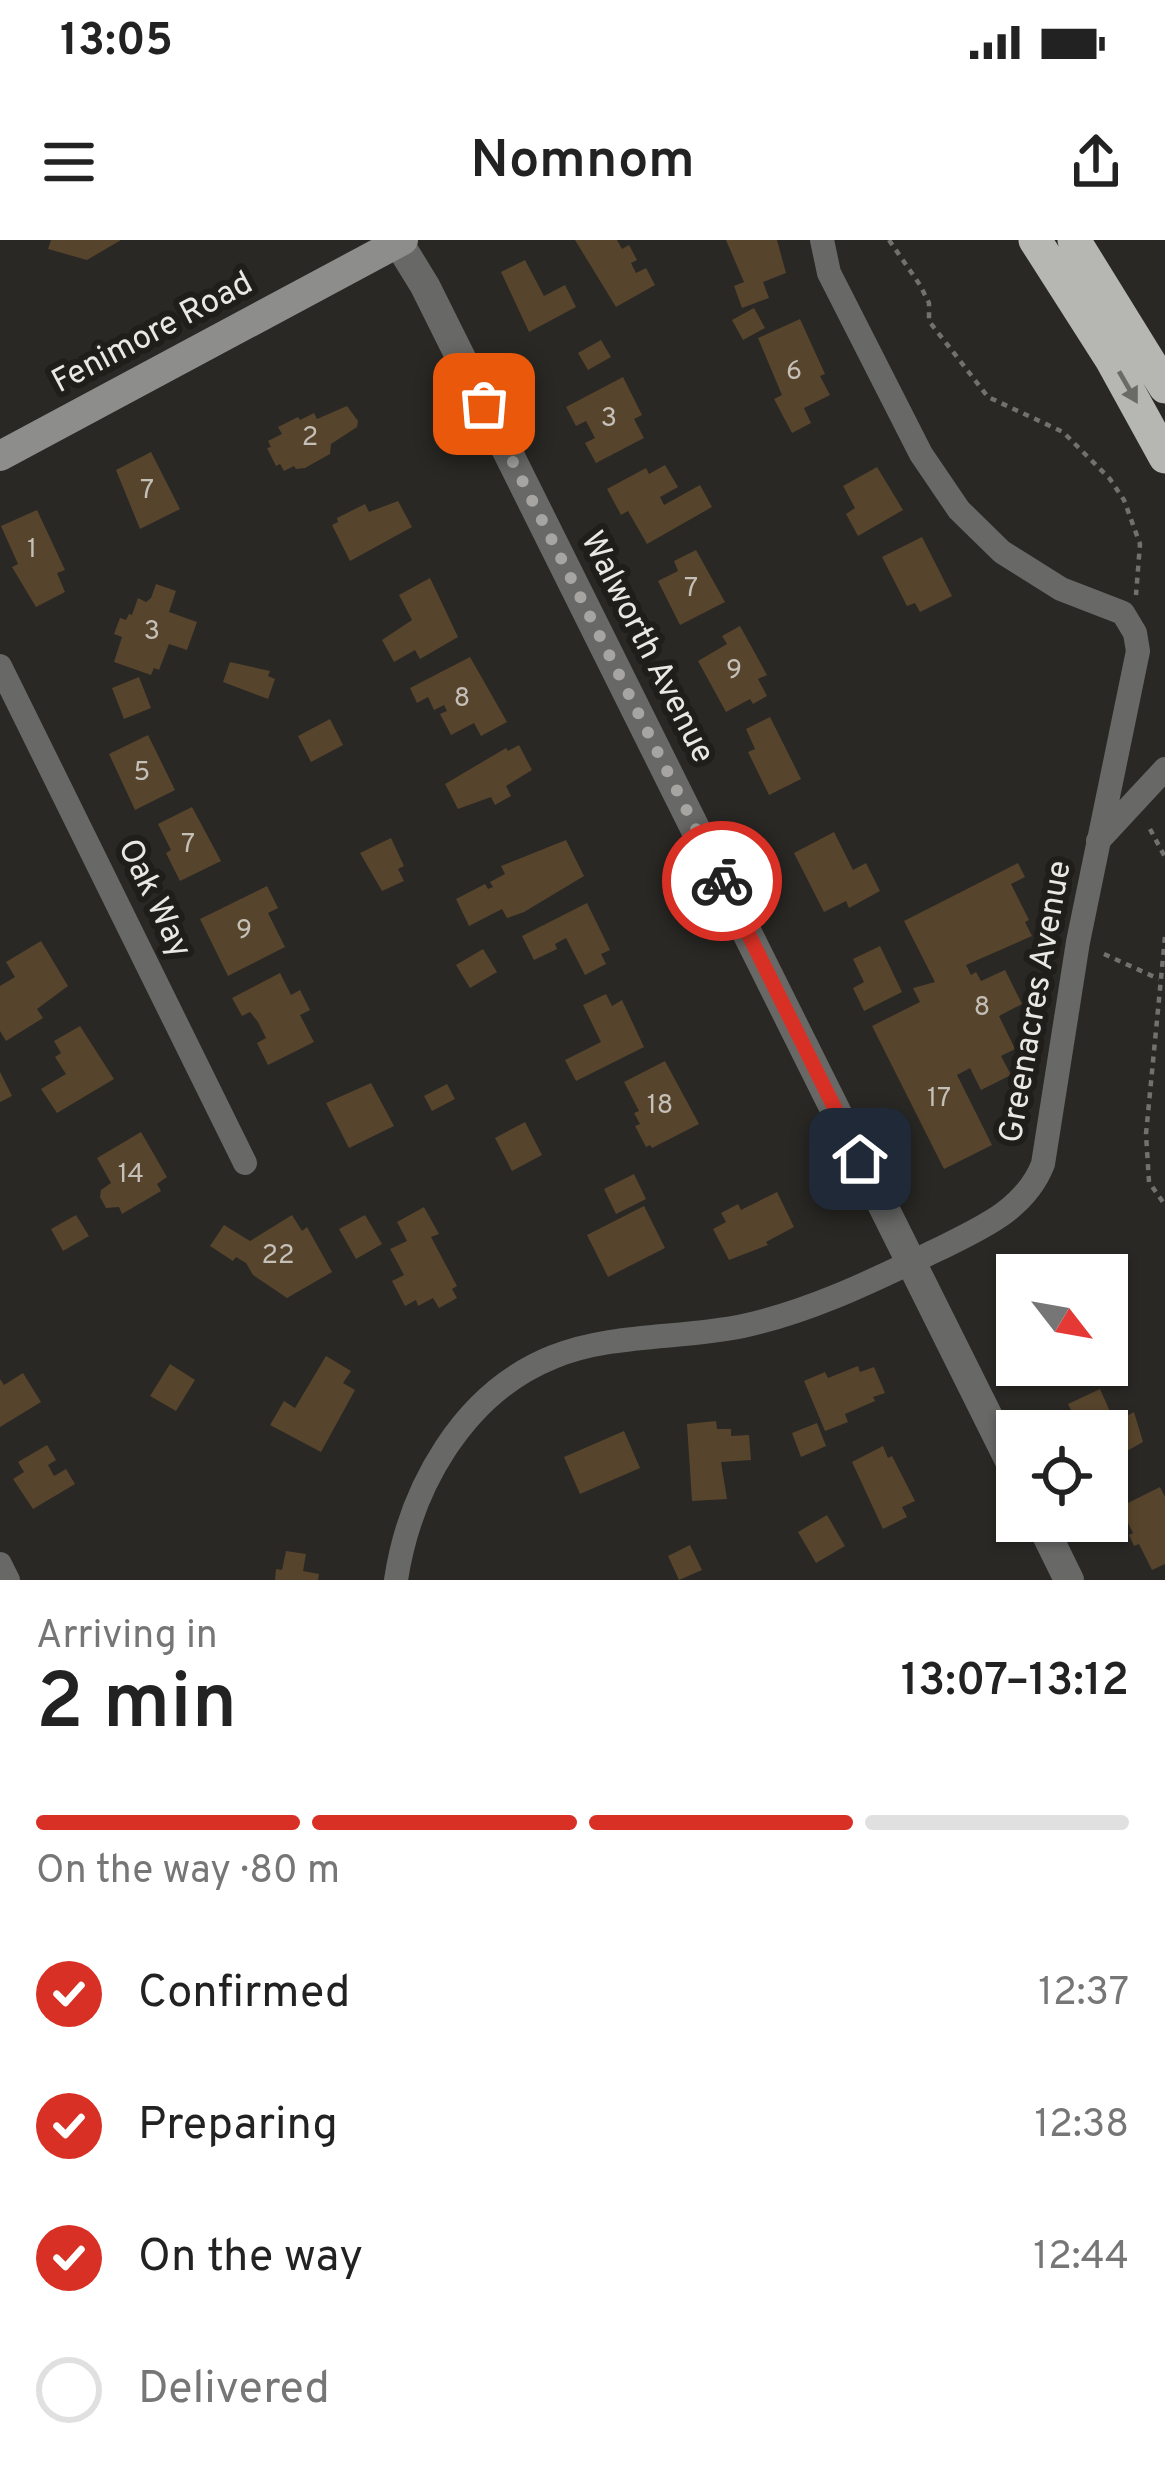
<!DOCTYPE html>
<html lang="en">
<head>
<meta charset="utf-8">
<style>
  body { margin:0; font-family:Overpass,sans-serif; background:#f6f6f6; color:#222; height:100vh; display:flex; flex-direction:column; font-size:45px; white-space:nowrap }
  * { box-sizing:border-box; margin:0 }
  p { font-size:39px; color:#767676 }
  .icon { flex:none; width:66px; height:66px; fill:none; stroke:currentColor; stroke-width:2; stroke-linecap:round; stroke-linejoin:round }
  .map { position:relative; height:1340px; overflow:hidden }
  .drawer { display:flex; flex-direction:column; background:#fff; flex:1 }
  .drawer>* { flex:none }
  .needle { width:78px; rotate:121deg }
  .tools { position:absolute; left:996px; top:1014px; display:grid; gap:24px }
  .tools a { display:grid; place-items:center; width:132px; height:132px; border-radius:0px; background:#fff; box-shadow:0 3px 9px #0004; font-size:60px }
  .pin { position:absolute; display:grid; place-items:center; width:102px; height:102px; color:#fff; margin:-51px; border-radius:24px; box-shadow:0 6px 18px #0006 }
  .courier { position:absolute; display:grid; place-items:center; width:120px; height:120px; margin:-60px; border:9px solid #d93025; border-radius:50%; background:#fff; color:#222; box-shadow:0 3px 15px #0007 }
  .headline em { font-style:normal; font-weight:600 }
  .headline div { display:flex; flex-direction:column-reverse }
  .headline { display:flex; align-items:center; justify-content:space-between; height:204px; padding:0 36px }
  h1 { font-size:78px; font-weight:600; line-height:90px }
  .bar { display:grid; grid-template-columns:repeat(4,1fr); gap:18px 12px; align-content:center; height:144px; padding:0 36px }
  .bar i { height:15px; border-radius:9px; background:#e0e0e0 }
  .bar .current { background:#d93025 }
  .bar p { grid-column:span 4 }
  ol { padding:0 36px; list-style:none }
  li { display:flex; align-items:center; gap:36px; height:132px }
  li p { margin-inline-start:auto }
  li .icon { padding:12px; border-radius:50%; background:#d93025; color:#fff; stroke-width:4 }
  li:last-child { color:#767676 }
  li i { width:66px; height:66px; border:6px solid #e0e0e0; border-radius:50% }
  .status { display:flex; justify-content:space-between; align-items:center; height:84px; padding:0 60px; background:#fff; direction:ltr }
  .status svg { height:33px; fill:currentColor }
  header { display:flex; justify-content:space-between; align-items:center; height:156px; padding:0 36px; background:#fff; font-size:54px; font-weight:600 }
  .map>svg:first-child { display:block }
</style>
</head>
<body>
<div class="status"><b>13:05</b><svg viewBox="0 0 49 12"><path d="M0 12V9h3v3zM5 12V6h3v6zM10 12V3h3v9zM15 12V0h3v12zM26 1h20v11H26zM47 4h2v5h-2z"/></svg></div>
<header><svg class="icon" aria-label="menu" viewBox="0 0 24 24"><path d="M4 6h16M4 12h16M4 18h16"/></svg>Nomnom<svg class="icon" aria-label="share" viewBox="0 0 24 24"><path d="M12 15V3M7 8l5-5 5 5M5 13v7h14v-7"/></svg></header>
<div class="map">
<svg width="1165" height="1340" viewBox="0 0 1165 1340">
  <rect width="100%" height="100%" fill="#292824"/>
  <path fill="#57442c" d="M51,0H121L87,20L48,9Z
    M575,0H617L622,9L629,5L637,20L631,23L636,33L646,28L655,45L616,67Z
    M726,0H777L786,33L763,42L769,58L742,68L734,46L744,42Z
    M525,20L544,56L565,45L576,67L529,92L501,32Z
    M754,68L765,88L743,100L732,80Z
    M800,79L825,134L820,136L830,155L804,168L811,183L792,193L774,159L782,155L758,98Z
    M601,100L611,117L588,130L578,113Z
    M623,137L642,175L634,179L644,198L596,223L585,203L595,198L586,181L576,186L566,167Z
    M347,166L358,181L357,187L331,204L330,214L305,228L296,229L294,226L284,231L280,224L276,226L267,208L271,207L268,201L282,194L278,187L298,177L300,180L314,173L317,179Z
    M151,212L180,269L140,289L116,230Z
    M665,225L678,247L660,257L664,265L700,245L712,267L647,304L628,271L621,275L607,249L646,228L649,234Z
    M877,227L903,270L858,296L846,274L855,268L843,246Z
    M398,261L412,287L350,321L332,285L338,282L337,278L365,264L369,272Z
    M37,270L65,330L57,333L65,352L36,367L12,327L18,324L1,286Z
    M922,297L952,356L920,372L915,363L907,366L882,317Z
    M696,310L725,362L680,385L658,341L678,331L674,321Z
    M430,338L458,397L420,419L415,410L394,422L382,400L412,380L399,355Z
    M156,344L176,351L169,372L197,382L187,410L169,404L159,430L154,428L151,435L114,422L122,397L114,394L120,378L126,380L129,374L132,375L138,358L146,362L151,358Z
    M740,386L767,435L758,439L767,456L753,464L750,459L726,472L698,421L727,404L722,396Z
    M470,417L507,482L481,496L474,483L451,495L440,474L447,471L444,465L434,470L428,457L417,463L410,448Z
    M230,422L270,431L268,436L275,439L268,459L223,442Z
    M139,437L151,468L124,479L112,448Z
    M770,477L801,539L769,555L748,512L755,509L746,489Z
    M330,479L343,505L311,522L298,496Z
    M148,495L175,550L135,570L109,514Z
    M519,505L532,530L506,546L511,556L495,565L491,557L458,569L445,544L506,508L508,511Z
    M192,567L221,621L180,641L166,613L171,610L158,584Z
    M834,592L853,630L866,623L880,651L849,668L846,661L824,672L794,613Z
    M391,598L404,626L398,629L404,641L382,651L360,613Z
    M566,600L584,636L524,672L507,678L502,669L469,686L456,659L485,644L488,649L493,647L490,642L505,634L501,626Z
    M1018,623L1025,637L1011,644L1029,680L1025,682L1032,696L966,725L971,735L976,732L981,741L1005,730L1022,764L999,776L1015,809L1001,816L1011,835L981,850L970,828L957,835L992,905L944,929L872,786L920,762L913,748L935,742L904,681Z
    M267,646L278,668L268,673L285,707L228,736L200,679Z
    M587,663L610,710L601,714L606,724L585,735L566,698L555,704L557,709L534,720L522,696Z
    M41,701L68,746L37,769L43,778L6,801L0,791V746L15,737L6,722Z
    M880,706L902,752L864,771L853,748L864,742L853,719Z
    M483,709L497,732L470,748L456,725Z
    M280,733L291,755L300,750L310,770L300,775L314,802L268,825L257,803L266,798L258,782L250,772L242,776L232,758Z
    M606,754L612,766L622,760L644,807L576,841L565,820L601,802L583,765Z
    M80,786L114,839L57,873L41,849L66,834L55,817L61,813L54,801Z
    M665,821L699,884L652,908L650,905L646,907L635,886L640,884L634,873L639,871L624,842Z
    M0,832L12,856L0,862Z
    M371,843L394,886L349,908L326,863Z
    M447,844L455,859L432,871L424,856Z
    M525,882L542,915L512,931L495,898Z
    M141,892L167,937L157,944L161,951L122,974L119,967L106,968L100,957L101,950L111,943L97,918Z
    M634,934L646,959L616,974L604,949Z
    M777,952L794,987L766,1002L768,1005L729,1020L713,989L726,982L721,973L738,964L741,970Z
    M644,966L665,1008L608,1037L587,995Z
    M424,967L439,994L431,997L457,1046L452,1049L457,1058L439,1068L433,1058L418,1066L416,1060L405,1066L392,1041L404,1035L390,1009L407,1001L397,982Z
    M76,975L89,996L63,1011L51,989Z
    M292,975L302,991L307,987L332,1032L287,1058L253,1035L246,1023L236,1017L233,1021L210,1006L224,985L250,1001Z
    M365,975L382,1004L356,1019L339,989Z
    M1029,1025L1034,1035H1017V1053L1007,1035Z
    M326,1116L351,1131L343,1143L355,1150L321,1212L270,1185L284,1161L295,1168Z
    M170,1124L195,1140L176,1171L150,1156Z
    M858,1126L860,1132L874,1127L885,1153L873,1157L875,1161L845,1174L848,1182L825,1191L804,1141L825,1132L828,1138Z
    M23,1133L41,1162L0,1187V1139L4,1145Z
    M1100,1149L1112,1176L1120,1172L1123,1178L1134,1172L1143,1202L1107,1222V1191H1081L1068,1164Z
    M716,1181L717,1189H731V1196L749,1195L751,1220L721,1222L727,1259L692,1261L687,1184Z
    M817,1183L826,1206L801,1217L792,1193Z
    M624,1191L640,1228L580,1254L564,1217Z
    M47,1205L56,1220L48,1225L54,1236L66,1229L75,1244L33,1269L13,1239L24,1232L18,1222Z
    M883,1206L888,1218L892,1216L915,1261L902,1267L907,1277L883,1289L852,1222Z
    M1160,1247L1165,1257V1324L1152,1330L1139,1304L1134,1306L1129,1295L1133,1293L1120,1267Z
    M827,1275L845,1306L816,1323L798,1292Z
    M690,1305L702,1330L679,1340L668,1316Z
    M286,1311L306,1314L303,1331L319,1334L318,1340H275L276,1329L282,1330Z"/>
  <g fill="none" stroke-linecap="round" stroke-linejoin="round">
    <path stroke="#72716d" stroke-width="4.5" stroke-dasharray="6 6" stroke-linecap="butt" d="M889,0L920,45L929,63V81L988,157L1063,192L1110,239L1124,260L1140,304L1136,355
      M1150,589L1165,617
      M1165,697L1146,894L1149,942L1165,965
      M1104,714L1159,739"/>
    <path stroke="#686967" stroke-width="24" d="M0,426L245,923
      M1098,601L1165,529
      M0,1324L8,1340
      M396,1340C410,1248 463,1153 553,1117C612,1093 682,1099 743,1086C813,1071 876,1039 939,1009C981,988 1025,970 1043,924L1078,702L1138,411L1135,393L1123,373L1061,349L1002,312L959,270L921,214L829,33L822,0"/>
    <path stroke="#686967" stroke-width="30" d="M398,2L425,46L1017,1235
      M1040,1281L1069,1340"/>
    <path stroke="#8d8e8b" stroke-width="30" d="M0,216L403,0"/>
    <path stroke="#b6b7b2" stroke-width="33" d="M1035,0L1111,119L1165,217
      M1074,0L1165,147"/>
  </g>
  <defs><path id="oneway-solid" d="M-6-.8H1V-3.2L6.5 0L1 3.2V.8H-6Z" transform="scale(3)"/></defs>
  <use fill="#6a6a66" href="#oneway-solid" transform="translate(1128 147) rotate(60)"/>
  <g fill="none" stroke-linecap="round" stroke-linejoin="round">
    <path stroke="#a6a5a1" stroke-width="12" stroke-dasharray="0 21.6" d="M484,164L722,641"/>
    <path stroke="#d93025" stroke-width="15" d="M722,641L860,919"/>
  </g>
  <g text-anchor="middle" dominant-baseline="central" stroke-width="12" stroke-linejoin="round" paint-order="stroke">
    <g font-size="27" fill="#c4bfb7">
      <text x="794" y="132">6</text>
      <text x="609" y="179">3</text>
      <text x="310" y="198">2</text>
      <text x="147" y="251">7</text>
      <text x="32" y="310">1</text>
      <text x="691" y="349">7</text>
      <text x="152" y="392">3</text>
      <text x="734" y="431">9</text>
      <text x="462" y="459">8</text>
      <text x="142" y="533">5</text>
      <text x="188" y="605">7</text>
      <text x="244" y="691">9</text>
      <text x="982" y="768">8</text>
      <text x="939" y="859">17</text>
      <text x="660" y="866">18</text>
      <text x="131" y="935">14</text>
      <text x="278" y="1016">22</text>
    </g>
    <g font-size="33" fill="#e9e8e5" stroke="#1f1e1a">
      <text transform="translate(153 94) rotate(-28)">Fenimore Road</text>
      <text transform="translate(646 408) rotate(63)">Walworth Avenue</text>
      <text transform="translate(153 659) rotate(64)">Oak Way</text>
      <text transform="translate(1037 762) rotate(-80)">Greenacres Avenue</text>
    </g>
  </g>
</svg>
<div class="tools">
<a><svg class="needle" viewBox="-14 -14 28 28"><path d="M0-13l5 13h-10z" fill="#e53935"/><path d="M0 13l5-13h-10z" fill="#767676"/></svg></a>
<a><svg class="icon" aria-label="locate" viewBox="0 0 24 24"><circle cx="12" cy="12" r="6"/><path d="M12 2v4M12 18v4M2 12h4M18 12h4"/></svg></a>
</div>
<div class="pin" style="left:484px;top:164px;background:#ea580c"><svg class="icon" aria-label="bag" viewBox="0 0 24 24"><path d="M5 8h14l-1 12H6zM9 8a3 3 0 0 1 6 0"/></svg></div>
<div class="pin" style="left:860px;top:919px;background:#1f2937"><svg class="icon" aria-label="home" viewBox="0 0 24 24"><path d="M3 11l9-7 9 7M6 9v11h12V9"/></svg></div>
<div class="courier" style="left:722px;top:641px"><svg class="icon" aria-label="bike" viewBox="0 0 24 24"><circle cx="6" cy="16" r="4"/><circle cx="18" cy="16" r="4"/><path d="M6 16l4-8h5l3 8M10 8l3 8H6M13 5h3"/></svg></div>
</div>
<section class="drawer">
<div class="headline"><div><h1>2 min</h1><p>Arriving in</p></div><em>13:07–13:12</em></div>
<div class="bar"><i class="current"></i><i class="current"></i><i class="current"></i><i></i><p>On the way · 80 m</p></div>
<ol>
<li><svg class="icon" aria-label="check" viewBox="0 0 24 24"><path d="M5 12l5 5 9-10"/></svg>Confirmed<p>12:37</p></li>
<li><svg class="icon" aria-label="check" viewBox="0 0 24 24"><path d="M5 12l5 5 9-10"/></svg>Preparing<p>12:38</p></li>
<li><svg class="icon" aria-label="check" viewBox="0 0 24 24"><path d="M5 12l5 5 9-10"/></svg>On the way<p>12:44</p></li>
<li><i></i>Delivered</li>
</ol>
</section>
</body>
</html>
